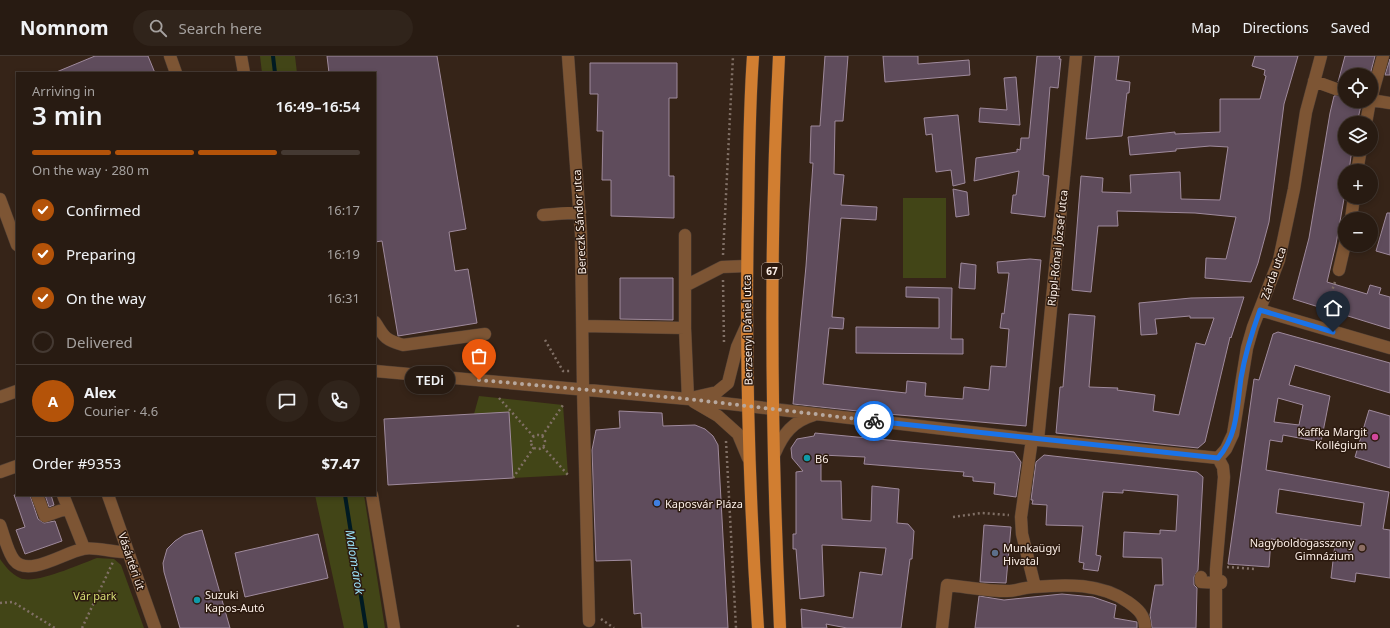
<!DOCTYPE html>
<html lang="en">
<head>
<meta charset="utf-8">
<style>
  body { margin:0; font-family:"Noto Sans",sans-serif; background:#30241b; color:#f1f3f6; height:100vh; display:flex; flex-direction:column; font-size:15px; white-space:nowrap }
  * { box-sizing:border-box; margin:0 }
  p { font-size:13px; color:#a5a19f }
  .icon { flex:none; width:22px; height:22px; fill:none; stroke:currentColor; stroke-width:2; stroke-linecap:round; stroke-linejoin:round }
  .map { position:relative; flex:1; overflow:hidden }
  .side { position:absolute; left:16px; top:16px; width:360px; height:424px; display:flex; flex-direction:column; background:#281b12; border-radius:0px; box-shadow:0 2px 6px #0003,0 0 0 1px #443932 }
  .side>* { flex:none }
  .fabs { position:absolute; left:1338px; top:12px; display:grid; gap:8px }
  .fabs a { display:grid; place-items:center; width:40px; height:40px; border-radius:50%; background:#281b12; box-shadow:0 2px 6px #0003,0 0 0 1px #443932; font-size:20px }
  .pin { position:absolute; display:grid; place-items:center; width:34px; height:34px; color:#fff; margin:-41px -17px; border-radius:50% 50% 50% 0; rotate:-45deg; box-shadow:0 0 4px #0007 }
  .pin .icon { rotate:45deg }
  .courier { position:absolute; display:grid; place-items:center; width:40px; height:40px; margin:-20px; border:3px solid #1a73e8; border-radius:50%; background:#fff; color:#222; box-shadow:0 1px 5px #0007 }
  .bubble { position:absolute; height:28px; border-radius:14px; background:#281b12; box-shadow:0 2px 6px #0003,0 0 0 1px #443932; font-size:13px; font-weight:600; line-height:28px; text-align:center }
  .headline em { font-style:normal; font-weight:600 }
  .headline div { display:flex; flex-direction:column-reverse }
  .headline { display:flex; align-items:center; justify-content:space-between; height:68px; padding:0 16px }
  h1 { font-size:26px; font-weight:600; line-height:30px }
  .bar { display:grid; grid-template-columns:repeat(4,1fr); gap:6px 4px; align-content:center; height:48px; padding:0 16px }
  .bar i { height:5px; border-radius:3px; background:#443932 }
  .bar .active { background:#b45309 }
  .bar p { grid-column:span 4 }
  .line { display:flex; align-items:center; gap:10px; padding:0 16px; border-top:1px solid #443932 }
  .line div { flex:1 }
  .round { display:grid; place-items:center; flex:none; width:42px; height:42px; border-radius:21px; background:#30241b }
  ol { padding:0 16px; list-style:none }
  li { display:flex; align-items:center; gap:12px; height:44px }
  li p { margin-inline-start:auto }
  li .icon { padding:4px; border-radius:50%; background:#b45309; color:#fff; stroke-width:4 }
  li:last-child { color:#a5a19f }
  li i { width:22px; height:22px; border:2px solid #443932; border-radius:50% }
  header { display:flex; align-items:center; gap:24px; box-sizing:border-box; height:56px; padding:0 20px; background:#281b12; border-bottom:1px solid #443932 }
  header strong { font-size:19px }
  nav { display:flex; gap:22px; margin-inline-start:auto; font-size:14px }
  .search { width:280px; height:36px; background:#30241b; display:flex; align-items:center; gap:10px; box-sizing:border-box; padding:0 14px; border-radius:22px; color:#a5a19f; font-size:15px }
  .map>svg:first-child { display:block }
</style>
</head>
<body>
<header>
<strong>Nomnom</strong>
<div class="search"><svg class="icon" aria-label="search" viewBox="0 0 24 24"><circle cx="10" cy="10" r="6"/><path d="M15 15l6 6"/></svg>Search here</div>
<nav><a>Map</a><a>Directions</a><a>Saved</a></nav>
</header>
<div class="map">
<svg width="1390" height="572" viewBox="0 0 1390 572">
  <rect width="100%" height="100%" fill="#362418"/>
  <path fill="#424517" d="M260,0H295L297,17H262Z
    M903,142H946V222H903Z
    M479,340L563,349L568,419L513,422L474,358Z
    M315,439H364L385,572H344Z
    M97,502L114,503L121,509L144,572H0V503C5,510 11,518 20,522C35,529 80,508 97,502Z"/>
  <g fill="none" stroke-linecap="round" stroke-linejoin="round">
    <path stroke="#001a22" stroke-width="4" d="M273,0L275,17
      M345,439L366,572"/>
  </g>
  <path fill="#5f4c5c" stroke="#9f8a9c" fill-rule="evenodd" d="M95,0H148L155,17H54Z
    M327,0H437L466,173L449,176L455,215L468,213L477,267L398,280L382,185L375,186V17H329Z
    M825,0H848L843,65H835L834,118L844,119L841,149L877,151L876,164L841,162L832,261L844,262L843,273L829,272L823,328L906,337L907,325L926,327L925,340L963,343L964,331L989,334L991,310L1006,311L1009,273L1000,272L1002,257L1004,258L1009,217H998L997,206L1030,203L1041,204L1026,370L876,357L793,348L806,210L813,107H810L811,70H820Z
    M883,0H918V8L969,4L970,19L885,26Z
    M1037,0H1060L1059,3H1061L1058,32L1050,31L1043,119L1049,120L1045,161L1011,157L1013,139H1016L1019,115L974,125L976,102L1017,96V93L1020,94L1021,82H1029Z
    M1095,0H1119L1116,24L1130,26L1129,37H1127L1122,80L1086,83Z
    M1255,0H1298L1284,48L1269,166L1258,207L1251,226L1205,222L1206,202L1226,203L1236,161L1195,157L1117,155L1118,170H1098L1091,236L1072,234L1081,120L1103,122L1102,136L1131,137L1130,119L1180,116L1181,143L1220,144L1228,91L1210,90L1176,93V95L1130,99L1128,81L1175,76V78L1220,76V43H1260L1266,20L1264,19L1265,14L1252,10Z
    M1345,0H1375L1370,19H1345V45H1362L1357,67H1345V93H1352L1349,115H1345V137L1336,188L1327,226L1367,238L1370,229L1381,232L1379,238L1390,241V273L1293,243L1309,182L1330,57L1334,40L1340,39L1343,35L1342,29L1338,26Z
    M1390,3V19H1385Z
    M590,7H677V42H669V120H674V162L611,160V124H602L603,75H597L598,38H590Z
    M1016,21L1020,69L979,66L980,52L1007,54L1004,22Z
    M958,59L965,127L953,130L951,114L936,116L932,78L926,79L924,62Z
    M953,133L967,136L969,159L956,161Z
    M1387,157H1390V199L1376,195Z
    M961,207L976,209L975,233L959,232Z
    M620,222H673V264L620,263Z
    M906,231L952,232L951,283H963V298L856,297V271L939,272V242L906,241Z
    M1244,241L1231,282L1230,281L1205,386L1198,392L1056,377L1060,331H1063L1069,258L1095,260L1089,331L1118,332L1117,334L1155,339L1153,355L1179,359L1196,287L1205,289L1214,262H1190V260L1155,263L1157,278L1141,279L1139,247L1191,242Z
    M1278,276L1390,307V337L1295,309L1289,329L1330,340L1321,386L1283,379L1282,386L1270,384L1266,414L1389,436L1383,473L1390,474V522L1356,517L1355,526L1331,522L1335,488L1293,482L1292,486L1271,483L1269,511L1228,508L1254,323L1259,324L1273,278ZM1278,342L1303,349L1299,369L1274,366ZM1279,433L1364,447L1361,470L1276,457Z
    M1369,354L1390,360V412L1355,401Z
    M619,355L662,357L663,370L695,369L705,373L713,380L718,389L728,572H642L641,557L634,558L631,504L596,505L592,394L596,374L620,372Z
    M509,356L513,422L388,429L384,363Z
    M815,377L1014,396L1021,406L1016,441L994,438L995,427L973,425V421L963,420L964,416L864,408L865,401L821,399V425H841L842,463L871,465L872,430L899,433L897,467L908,468L914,475L912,503H910L901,572H847L826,568L827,572H802L801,553L853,562L860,516L882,519L886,492L822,489L824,540L800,543L796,493H793V478H796V416L803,415L792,402L791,392L797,383L814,380Z
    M1044,399L1197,416L1203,421L1198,514L1194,521V529L1197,532L1196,572H1152L1150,559L1155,529H1163L1162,502L1123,501L1124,476L1160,478V474L1176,475L1178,439L1123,434V437L1103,436L1096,499L1101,500L1098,515L1083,513L1084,507L1079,506L1083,470L1046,469L1047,449L1032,448L1033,444H1031L1036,406Z
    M14,439H30L38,463L44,467L55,465L62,485L25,498L16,474L25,471Z
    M45,439H51L54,449L49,451Z
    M984,469L1011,471L1006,527L980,526Z
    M202,474L230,572H180L164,516L163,507L167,493L175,485L184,479Z
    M318,478L328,522L245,541L235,497Z
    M1062,538L1093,541L1116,549L1114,562L1137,566V572H975L979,540L1004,544Z"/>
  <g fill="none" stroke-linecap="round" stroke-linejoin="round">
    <path stroke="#544237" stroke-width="12" stroke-dasharray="12 6" stroke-linecap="butt" d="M1336,33L1345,36"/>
    <defs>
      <path id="minor" d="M170,0L176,17
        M241,0L244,17
        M568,0L581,178L583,333L589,565
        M1314,25L1336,33
        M1371,43L1383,0
        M1371,44L1390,47
        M1366,67L1370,45
        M1357,115L1361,93
        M0,143L17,189
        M543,159L580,156
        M1351,163L1354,141
        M685,179V272L688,343
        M1339,214L1345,188
        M685,230L722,211L746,210
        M1260,254L1390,292
        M375,266C384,281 385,284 403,289L485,278
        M583,270L685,272
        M375,315L688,343L1038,384L1218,402
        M0,341L17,335
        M695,341L717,336L728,327L737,291L746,271
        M694,346L718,360L738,378L748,402
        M1032,383L1021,461L1022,478L1035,531
        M1038,384L1076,0
        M775,397C783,378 793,365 814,359
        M1218,402L1226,393L1233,378L1247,292L1253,271L1279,204L1294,133L1306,56L1321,0
        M0,416L17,410
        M37,439L45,460L68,452
        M63,439L84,492
        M108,439L155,572
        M372,439L394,572
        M0,469C4,479 7,495 14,504C28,522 65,496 83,493C94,490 114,497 128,496
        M1201,521V526L1221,527V525
        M942,572L947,529C967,531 987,535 1007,535C1017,535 1025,531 1034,531C1066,528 1101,527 1128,546C1138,553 1145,559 1145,572
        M1216,572V513L1224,421L1223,411L1218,402"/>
      <path id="major" d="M753,0C749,54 749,109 748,163C745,300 749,436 758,572
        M779,0C769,190 771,382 780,572"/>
    </defs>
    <use href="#minor" stroke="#524035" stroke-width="13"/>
    <use href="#major" stroke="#524035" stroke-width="13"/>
    <path stroke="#817066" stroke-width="2.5" stroke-dasharray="2 3" stroke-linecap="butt" d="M305,17V15
      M723,199L733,0
      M723,224L724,287
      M1323,261L1335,226
      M545,284L563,315H571
      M499,342L534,381
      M531 386a7 7 0 1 1 14 0a7 7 0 1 1-14 0Z
      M542,380L563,349
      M726,385L736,572
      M543,391L568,419
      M513,422L534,391
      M953,461L982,457L1009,459
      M1227,511L1255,513
      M0,547L13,546L55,572
      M601,563L614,572
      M518,569V572
      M82,572L113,506"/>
    <use href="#minor" stroke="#7d5534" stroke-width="12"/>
    <use href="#major" stroke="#d17e31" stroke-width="12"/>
  </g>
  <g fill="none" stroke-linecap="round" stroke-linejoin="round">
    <path stroke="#b7a89f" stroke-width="4" stroke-dasharray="0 7.2" d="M479,324L688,343L874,365"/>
    <path stroke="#1a73e8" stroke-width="5" d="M874,365L1218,402C1238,379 1237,350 1241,322C1245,298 1252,276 1260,254L1333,276"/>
  </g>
  <circle fill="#d1479c" stroke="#2c1a0f" stroke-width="1.5" cx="1375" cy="381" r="4"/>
  <g fill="#0f9aa8" stroke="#2c1a0f" stroke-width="1.5">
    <circle cx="807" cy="402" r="4"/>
    <circle cx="197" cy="544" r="4"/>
  </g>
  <circle fill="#3f7fe0" stroke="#2c1a0f" stroke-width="1.5" cx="657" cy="447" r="4"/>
  <circle fill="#8d6e63" stroke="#2c1a0f" stroke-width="1.5" cx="1362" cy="492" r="4"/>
  <circle fill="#5c6f8a" stroke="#2c1a0f" stroke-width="1.5" cx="995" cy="497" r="4"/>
  <g text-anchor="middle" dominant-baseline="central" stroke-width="3" stroke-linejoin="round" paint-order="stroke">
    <rect fill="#2c1a0f" stroke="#beafa6" stroke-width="1" x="762" y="207" width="20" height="16" rx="3"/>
    <g font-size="10" font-weight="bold" fill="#fcefe7">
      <text x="772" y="215">67</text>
    </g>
    <g font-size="11" fill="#fcefe7" stroke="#2c1a0f">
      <text transform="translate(579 166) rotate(-93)">Bereczk Sándor utca</text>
      <text transform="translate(1057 192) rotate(-84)">Rippl-Rónai József utca</text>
      <text transform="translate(1273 217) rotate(-71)">Zárda utca</text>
      <text transform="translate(747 274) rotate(-91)">Berzsenyi Dániel utca</text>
      <text transform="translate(132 505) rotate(71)">Vásártéri út</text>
    </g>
    <g font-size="11" fill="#fcefe7" stroke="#2c1a0f" text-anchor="start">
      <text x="1367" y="375" text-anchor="end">Kaffka Margit<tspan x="1367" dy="13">Kollégium</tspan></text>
      <text x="815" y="402">B6</text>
      <text x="665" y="447">Kaposvár Pláza</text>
      <text x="1354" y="486" text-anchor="end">Nagyboldogasszony<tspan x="1354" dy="13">Gimnázium</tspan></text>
      <text x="1003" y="491">Munkaügyi<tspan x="1003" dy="13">Hivatal</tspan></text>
      <text x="205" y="538">Suzuki<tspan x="205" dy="13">Kapos-Autó</tspan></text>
    </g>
    <g font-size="11" fill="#d7df75" stroke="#2c1a0f">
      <text x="95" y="539">Vár park</text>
    </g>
    <g font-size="12" font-style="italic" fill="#9ce4fa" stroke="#2c1a0f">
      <text transform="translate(355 506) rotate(81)">Malom-árok</text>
    </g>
  </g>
</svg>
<div class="fabs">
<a><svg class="icon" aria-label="locate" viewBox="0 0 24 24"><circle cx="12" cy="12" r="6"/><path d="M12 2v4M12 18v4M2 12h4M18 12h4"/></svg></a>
<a><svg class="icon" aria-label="layers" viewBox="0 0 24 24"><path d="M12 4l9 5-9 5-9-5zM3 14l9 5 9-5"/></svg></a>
<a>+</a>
<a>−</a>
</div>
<div class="pin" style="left:479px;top:324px;background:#ea580c"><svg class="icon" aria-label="bag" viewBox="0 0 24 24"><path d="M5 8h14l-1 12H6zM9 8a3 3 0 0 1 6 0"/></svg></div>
<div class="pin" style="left:1333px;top:276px;background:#1f2937"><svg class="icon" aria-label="home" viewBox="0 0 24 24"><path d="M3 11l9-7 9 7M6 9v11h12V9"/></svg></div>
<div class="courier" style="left:874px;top:365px"><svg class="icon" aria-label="bike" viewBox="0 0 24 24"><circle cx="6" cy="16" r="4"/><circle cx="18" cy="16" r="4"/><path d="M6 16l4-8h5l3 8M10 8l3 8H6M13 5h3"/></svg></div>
<div class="bubble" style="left:405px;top:310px;width:50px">TEDi</div>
<section class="side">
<div class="headline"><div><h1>3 min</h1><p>Arriving in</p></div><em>16:49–16:54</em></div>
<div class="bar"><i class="active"></i><i class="active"></i><i class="active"></i><i></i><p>On the way · 280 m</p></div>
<ol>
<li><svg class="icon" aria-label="check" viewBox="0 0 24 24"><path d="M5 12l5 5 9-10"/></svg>Confirmed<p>16:17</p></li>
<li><svg class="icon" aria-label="check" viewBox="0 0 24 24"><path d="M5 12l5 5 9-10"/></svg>Preparing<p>16:19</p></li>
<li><svg class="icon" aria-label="check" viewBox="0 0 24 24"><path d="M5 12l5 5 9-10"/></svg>On the way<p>16:31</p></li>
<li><i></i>Delivered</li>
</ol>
<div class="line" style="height:72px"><b class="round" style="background:#b45309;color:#fff">A</b><div><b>Alex</b><p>Courier · 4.6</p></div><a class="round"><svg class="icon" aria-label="chat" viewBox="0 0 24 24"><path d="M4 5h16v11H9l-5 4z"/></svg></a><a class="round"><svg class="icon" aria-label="phone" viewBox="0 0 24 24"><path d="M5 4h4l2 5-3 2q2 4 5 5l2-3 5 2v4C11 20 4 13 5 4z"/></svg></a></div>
<div class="line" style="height:52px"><div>Order #9353</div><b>$7.47</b></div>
</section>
</div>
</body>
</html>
